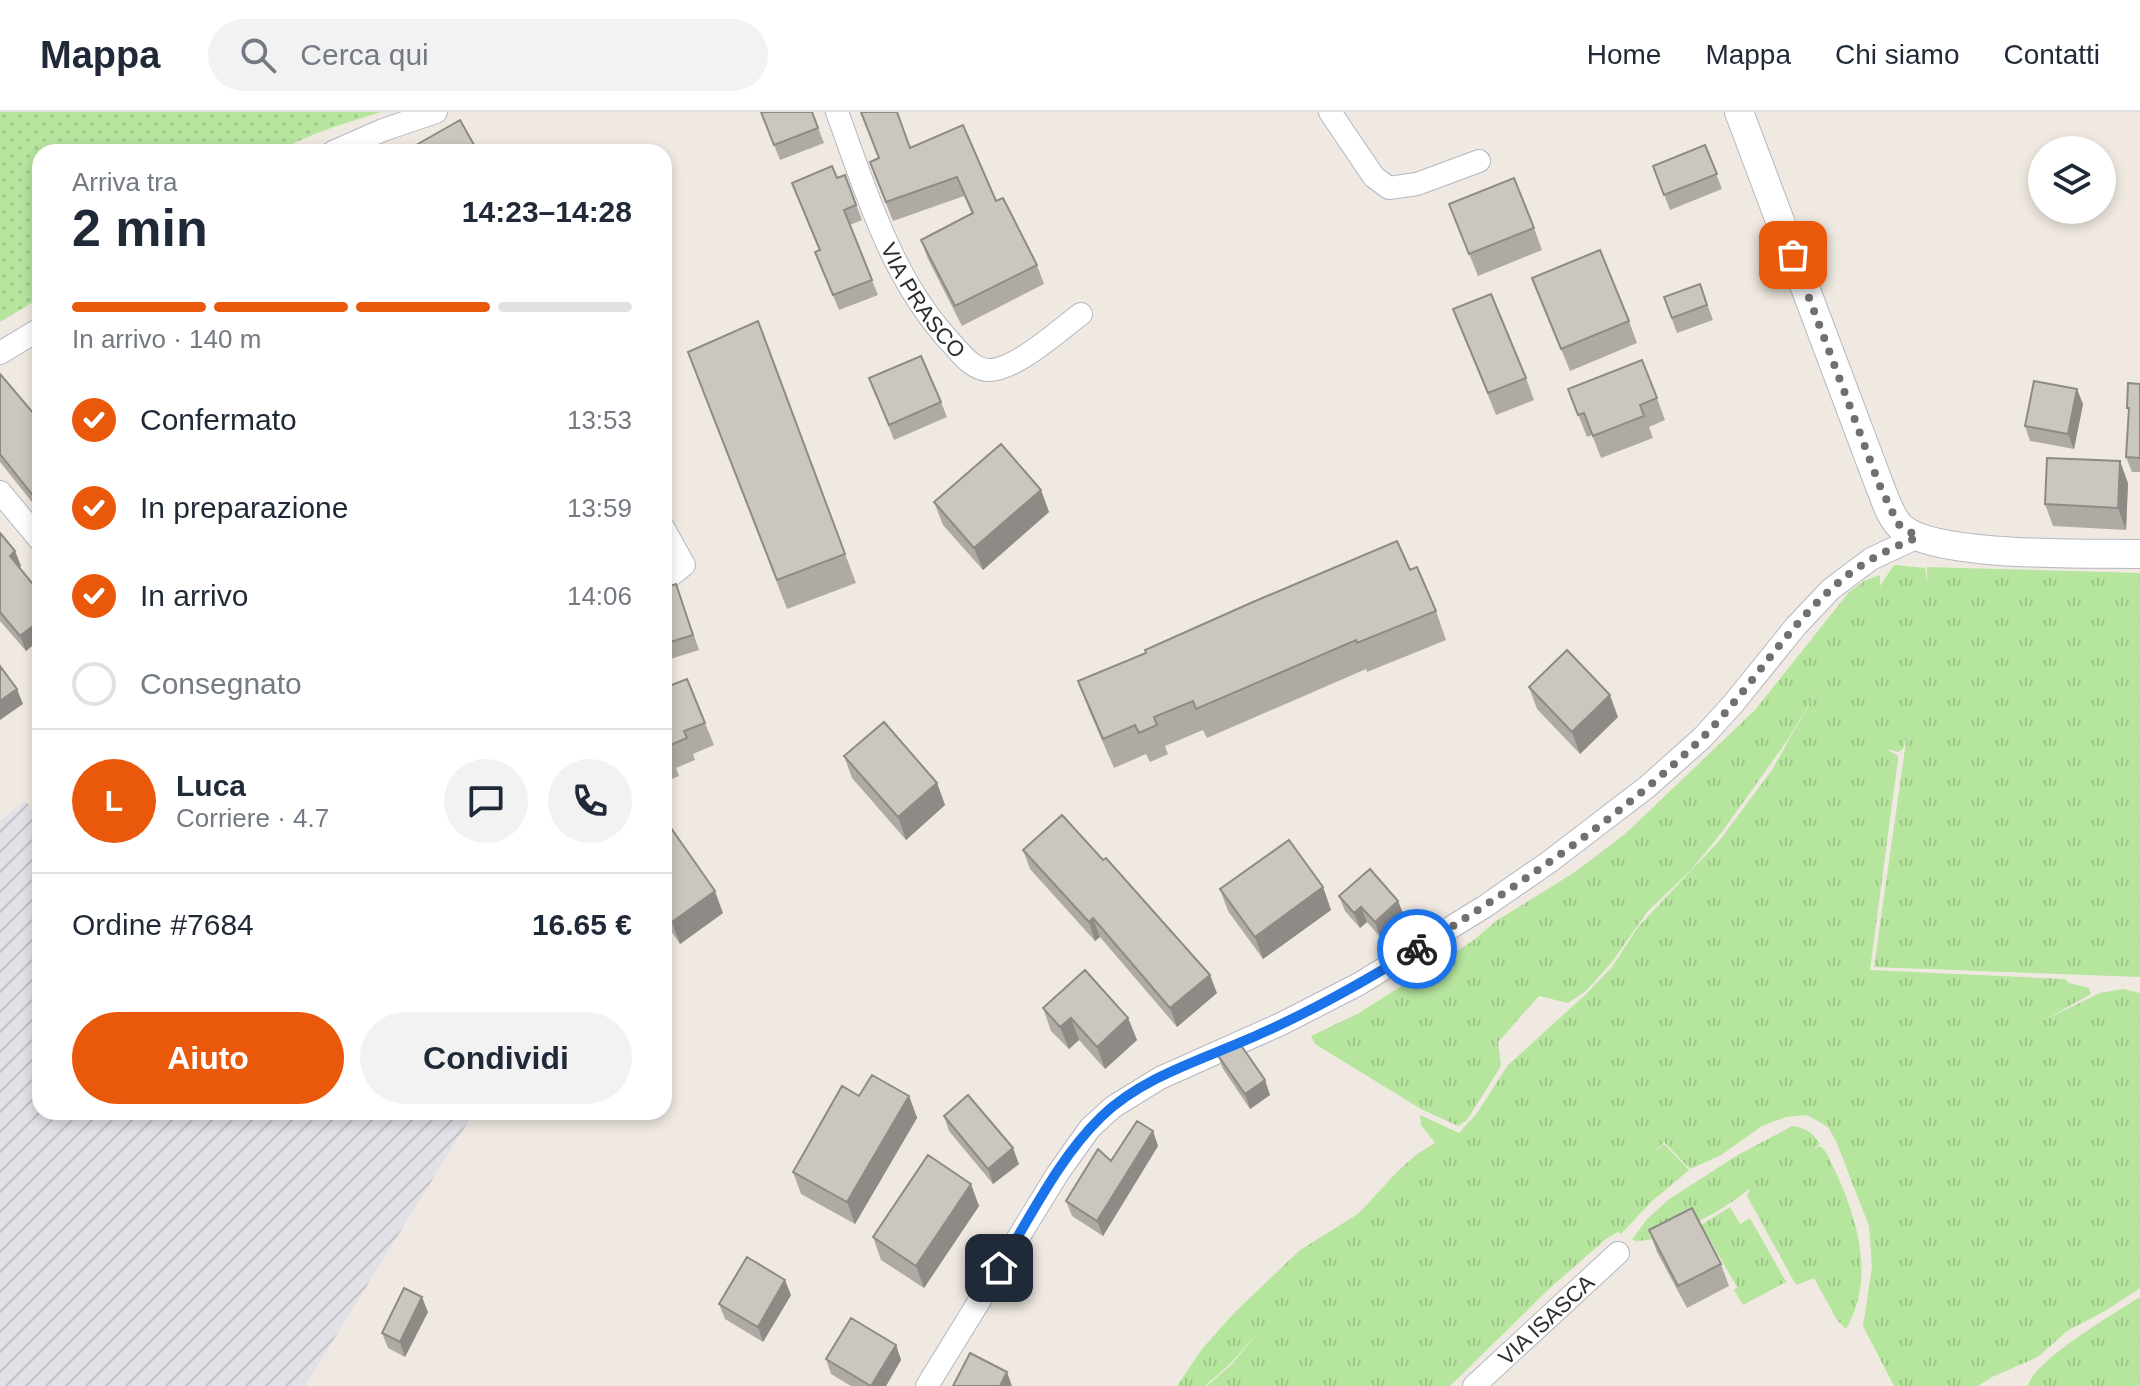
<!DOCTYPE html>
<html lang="it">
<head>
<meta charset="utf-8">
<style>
  body { margin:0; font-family:Helvetica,sans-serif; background:#f2f2f3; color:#1f2937; height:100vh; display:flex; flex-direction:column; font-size:30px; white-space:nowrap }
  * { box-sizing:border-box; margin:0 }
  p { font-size:26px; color:#747a83 }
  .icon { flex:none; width:44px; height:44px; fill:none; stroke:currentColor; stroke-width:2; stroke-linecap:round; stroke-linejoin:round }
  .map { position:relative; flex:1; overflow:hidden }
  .panel { position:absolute; left:32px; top:32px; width:640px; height:976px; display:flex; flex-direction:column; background:#fff; border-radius:24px; box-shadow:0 4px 12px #0003 }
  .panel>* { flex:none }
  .fabs { position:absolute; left:2028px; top:24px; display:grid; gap:16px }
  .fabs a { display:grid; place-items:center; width:88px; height:88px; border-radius:50%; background:#fff; box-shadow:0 4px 12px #0003; font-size:40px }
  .pin { position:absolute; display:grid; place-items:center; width:68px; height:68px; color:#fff; margin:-34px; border-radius:16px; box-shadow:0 4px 12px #0006 }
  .courier { position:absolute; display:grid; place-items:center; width:80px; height:80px; margin:-40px; border:6px solid #1a73e8; border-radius:50%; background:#fff; color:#222; box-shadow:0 2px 10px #0007 }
  .headline em { font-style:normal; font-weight:600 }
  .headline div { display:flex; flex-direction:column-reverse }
  .headline { display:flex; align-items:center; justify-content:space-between; height:136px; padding:0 40px }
  h1 { font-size:52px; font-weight:600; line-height:60px }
  .bar { display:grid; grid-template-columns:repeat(4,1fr); gap:12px 8px; align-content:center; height:96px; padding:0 40px }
  .bar i { height:10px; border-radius:6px; background:#e0e1e3 }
  .bar .current { background:#ea580c }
  .bar p { grid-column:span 4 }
  .line { display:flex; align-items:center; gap:20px; padding:0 40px; border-top:2px solid #e0e1e3 }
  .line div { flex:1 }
  .round { display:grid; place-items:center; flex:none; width:84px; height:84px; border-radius:42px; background:#f2f2f3 }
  ol { padding:0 40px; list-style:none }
  li { display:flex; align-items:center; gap:24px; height:88px }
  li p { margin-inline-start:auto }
  li .icon { padding:8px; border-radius:50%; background:#ea580c; color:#fff; stroke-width:4 }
  li:last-child { color:#747a83 }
  li i { width:44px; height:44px; border:4px solid #e0e1e3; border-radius:50% }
  .action { display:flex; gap:16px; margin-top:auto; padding:16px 40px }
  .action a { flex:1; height:92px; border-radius:48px; background:#ea580c; color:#fff; font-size:32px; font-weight:600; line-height:92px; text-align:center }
  .action a+a { background:#f2f2f3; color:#1f2937 }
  header { display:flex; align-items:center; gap:48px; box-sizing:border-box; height:112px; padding:0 40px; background:#fff; border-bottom:2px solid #e0e1e3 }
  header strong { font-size:38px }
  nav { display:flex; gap:44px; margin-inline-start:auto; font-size:28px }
  .search { width:560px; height:72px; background:#f2f2f3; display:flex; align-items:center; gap:20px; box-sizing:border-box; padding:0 28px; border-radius:44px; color:#747a83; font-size:30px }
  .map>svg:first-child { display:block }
</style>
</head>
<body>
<header>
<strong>Mappa</strong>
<div class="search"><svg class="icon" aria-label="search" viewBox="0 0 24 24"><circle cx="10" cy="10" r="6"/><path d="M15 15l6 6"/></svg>Cerca qui</div>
<nav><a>Home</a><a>Mappa</a><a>Chi siamo</a><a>Contatti</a></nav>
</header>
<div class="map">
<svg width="2140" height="1274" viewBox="0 0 2140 1274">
  <defs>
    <pattern id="industrial-furrows" width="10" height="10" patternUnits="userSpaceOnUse" patternTransform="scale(2)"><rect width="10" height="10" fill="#e3e1e8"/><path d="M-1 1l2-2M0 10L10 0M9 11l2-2" fill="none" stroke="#c3c1c7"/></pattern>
    <pattern id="grass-tufts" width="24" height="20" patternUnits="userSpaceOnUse" patternTransform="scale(2)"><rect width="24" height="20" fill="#b6e59e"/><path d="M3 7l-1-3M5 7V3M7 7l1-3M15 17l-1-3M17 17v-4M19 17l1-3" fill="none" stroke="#9dc588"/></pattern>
    <pattern id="park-dots" width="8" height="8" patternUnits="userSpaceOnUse" patternTransform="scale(2)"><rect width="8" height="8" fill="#b6e59e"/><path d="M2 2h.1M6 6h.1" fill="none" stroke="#9dc588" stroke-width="1.8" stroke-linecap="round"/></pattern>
  </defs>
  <rect width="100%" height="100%" fill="#efe9e1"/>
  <path fill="url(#industrial-furrows)" d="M25,689L40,702V1000H474L305,1274H0V709Z"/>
  <path fill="url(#grass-tufts)" d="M1894,453L1925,456L1927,471V455L2140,461V865L1874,855L1907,623L1903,637L1898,640L1885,637L1897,643L1898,647L1870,858L2065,867L2069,871L2089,876L2091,882L2044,908L2100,881L2123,877L2140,881V1176L2105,1199L2067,1219L2038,1245L1992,1265L1978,1274H1894L1863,1214L1872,1155L1869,1114L1836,1029L1828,1015L1807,1003L1786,1005L1762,1014L1721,1043L1690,1057L1664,1030L1652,1043L1664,1032L1689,1058L1651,1090L1621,1122L1618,1120L1606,1127L1550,1176L1450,1274H1207L1232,1252L1258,1220L1231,1251L1205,1274H1177L1202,1237L1233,1202L1300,1138L1358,1102L1398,1059L1417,1042L1435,1031L1421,1013L1420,1003L1459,1021L1477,1001L1508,953L1585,883L1612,855L1638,815L1719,729L1772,658L1825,564L1789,626L1722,720L1691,758L1647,800L1612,850L1586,879L1568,891L1539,884L1498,930L1501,954L1467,1008L1458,1014L1421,997L1315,932L1311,924L1359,901L1474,828L1496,809L1575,760L1625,722L1755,598L1849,480L1864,469L1880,463V474Z
    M1792,1014C1806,1016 1812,1020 1820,1032L1813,1037L1820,1034L1826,1040C1853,1093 1879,1161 1846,1217L1837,1208L1814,1166L1796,1173L1747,1084L1750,1076C1728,1096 1662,1134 1632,1128L1647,1107L1668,1088L1736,1044Z
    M1730,1095L1740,1112L1750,1106L1786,1170L1743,1193L1734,1178L1737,1175L1701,1113Z
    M2140,1185V1274H2028C2032,1250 2116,1200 2140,1185Z"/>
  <path fill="url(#park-dots)" d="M0,0H381C346,11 309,21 278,40H40V186L0,210Z"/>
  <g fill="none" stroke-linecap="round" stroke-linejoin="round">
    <defs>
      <g id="minor">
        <path id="s1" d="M837,0C867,82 892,169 954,234C963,244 973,257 988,258C1015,259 1059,218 1081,202"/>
        <path d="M1330,0L1374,65L1389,76L1417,72L1479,49"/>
        <path d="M333,40L383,18L436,0"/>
        <path d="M0,241L40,217"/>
        <path d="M0,380L40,428"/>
        <path d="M664,417L684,453L664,469"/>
        <path d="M927,1274L1058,1061L1090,1016L1113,995L1160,966L1281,912L1359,872L1484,795L1549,750L1647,675L1702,626L1733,592L1796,514L1831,477L1871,447L1918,425"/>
        <path id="s2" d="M1474,1274L1618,1141"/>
      </g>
      <path id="tertiary" d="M1739,0L1879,372C1885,386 1890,406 1902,416C1937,446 2091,441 2140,442"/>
    </defs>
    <use href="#minor" stroke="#b4b7c1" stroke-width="24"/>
    <use href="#tertiary" stroke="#b4b7c1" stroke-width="30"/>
    <use href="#minor" stroke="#fff" stroke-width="22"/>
    <use href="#tertiary" stroke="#fff" stroke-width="28"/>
  </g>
  <path fill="#afaba4" d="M761,0H812L824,31L780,48Z
    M1705,33L1722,77L1670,98L1653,54Z
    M910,36L996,89L1037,153L1044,172L962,214L928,147L921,128L972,102L964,84L893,109L877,69Z
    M845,63L862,108L850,113L878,183L839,198L821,154L819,138L792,71L837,66Z
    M1449,92L1534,116L1542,138L1478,164Z
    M1532,166L1629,209L1637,231L1570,259Z
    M1700,172L1713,208L1677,221L1664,185Z
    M1453,197L1526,266L1534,288L1496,303Z
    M758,209L856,471L787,497L688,240Z
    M0,262L40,309V400L0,350Z
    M869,266L941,290L947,305L894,328Z
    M2140,272V360H2132L2126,345L2129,300L2127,296Z
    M1568,277L1657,286L1665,308L1649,315L1653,326L1601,346L1592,323L1587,325Z
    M2083,292L2074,337L2030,329L2025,314Z
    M2128,371L2126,418L2053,414L2045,392Z
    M1041,378L1049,400L983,458L943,413L934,390Z
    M0,421L15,439L21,454L19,456L40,481V532L38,529L26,539L0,509Z
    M1410,458L1436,499L1446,528L1367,560L1366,557L1207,626L1203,618L1165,634L1168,642L1150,650L1146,642L1114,656L1089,598L1078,569Z
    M676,472L699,538L664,549V476Z
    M1529,575L1618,605L1580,642L1537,597Z
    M664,576L705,611L714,633L693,642L695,648L676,656L679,664L664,670Z
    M844,644L937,671L945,693L906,728L852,666Z
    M664,706L723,801L680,832L664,809Z
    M1023,738L1217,881L1177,915L1100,825L1095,829L1030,757Z
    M1323,775L1331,798L1263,847L1228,799L1220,777Z
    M1339,784L1398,789L1404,804L1380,825L1367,810L1360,816L1345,799Z
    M1043,896L1128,906L1137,928L1105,957L1079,928L1069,937L1051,919Z
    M1217,942L1265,968L1270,983L1250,997L1223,957Z
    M859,984H909L917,1006L855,1112L801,1082L793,1060Z
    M944,1004L1019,1052L993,1072L949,1019Z
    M1153,1019L1158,1034L1103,1124L1072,1104L1066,1089L1111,1049Z
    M979,1094L924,1176L881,1148L873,1125Z
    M1649,1118L1721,1152L1729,1174L1687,1196L1657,1140Z
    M791,1183L763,1230L725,1207L719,1192Z
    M428,1200L405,1245L388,1236L382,1221Z
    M896,1233L901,1248L886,1274H851L831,1262L826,1247Z"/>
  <path fill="#8e8b86" d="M2077,277L2083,292L2074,337L2068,322Z
    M2120,349L2128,371L2126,418L2118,396Z
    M1041,378L1049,400L983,458L974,436Z
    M40,382V399L35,386Z
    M15,439L21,454L15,459L10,444Z
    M33,514L38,529L26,539L20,524Z
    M17,577L23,592L0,608V589Z
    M1610,583L1618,605L1580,642L1572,620Z
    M937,671L945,693L906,728L898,705Z
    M1323,775L1331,798L1263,847L1255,825Z
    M715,779L723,801L680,832L672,810Z
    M1398,789L1404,804L1380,825L1375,810Z
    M1361,795L1367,810L1360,816L1354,801Z
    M1093,806L1100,825L1095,829L1089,810Z
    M1210,863L1217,881L1177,915L1170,896Z
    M1071,906L1079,928L1069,937L1060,915Z
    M1128,906L1137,928L1105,957L1097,935Z
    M1265,968L1270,983L1250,997L1245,982Z
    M909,984L917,1006L855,1112L847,1090Z
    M1153,1019L1158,1034L1103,1124L1097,1109Z
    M1013,1036L1019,1052L993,1072L988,1057Z
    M971,1072L979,1094L924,1176L916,1154Z
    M785,1168L791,1183L763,1230L758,1215Z
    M422,1185L428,1200L405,1245L400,1230Z
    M896,1233L901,1248L886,1274H871Z
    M1007,1260L1012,1274H1000Z"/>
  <path fill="#cbc7bf" stroke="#8e8b86" stroke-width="2" d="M761,0H812L818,16L774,33Z
    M861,0H897L910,36L963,13L996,89L1003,86L1037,153L955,194L921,128L973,101L957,65L886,90L870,50L879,46Z
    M460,8L478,40H404Z
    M1705,33L1717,62L1664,83L1653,54Z
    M832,54L837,66L845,63L856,93L844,98L872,168L833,183L815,140L820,138L792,71Z
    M1514,66L1534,116L1469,142L1449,92Z
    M1600,138L1629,209L1561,237L1532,166Z
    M1700,172L1707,193L1672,206L1664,185Z
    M1491,182L1526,266L1488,281L1453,197Z
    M758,209L845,442L777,468L688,240Z
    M921,244L941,290L889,313L869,266Z
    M1642,248L1657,286L1640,293L1644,304L1593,324L1584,301L1578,303L1568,277Z
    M0,262L40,309V382L35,386L0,342Z
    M2034,269L2077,277L2068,322L2025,314Z
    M2128,271L2140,272V346L2126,345L2129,296H2127Z
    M1001,332L1041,378L974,436L934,390Z
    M2047,346L2120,349L2118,396L2045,392Z
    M0,421L15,439L10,444L40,481V525L33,514L20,524L0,500Z
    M1397,429L1410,458L1417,455L1436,499L1357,531L1356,528L1196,597L1193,589L1154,605L1157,613L1139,621L1135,613L1103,627L1078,569L1146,541L1145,538L1253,490Z
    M676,472L693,523L664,532V476Z
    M1567,538L1610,583L1572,620L1529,575Z
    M0,554L17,577L0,589Z
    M687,567L705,611L684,619L687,626L668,634L671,642L664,645V576Z
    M884,610L937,671L898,705L844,644Z
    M1062,703L1103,748L1106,746L1210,863L1170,896L1093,806L1089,810L1023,738Z
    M664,706L715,779L672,810L664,799Z
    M1289,728L1323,775L1255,825L1220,777Z
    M1370,757L1398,789L1375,810L1361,795L1354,801L1339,784Z
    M1085,858L1128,906L1097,935L1071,906L1060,915L1043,896Z
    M1238,929L1265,968L1245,982L1217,942Z
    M872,963L909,984L847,1090L793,1060L842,974L859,984Z
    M968,983L1013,1036L988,1057L944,1004Z
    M1137,1009L1153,1019L1097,1109L1066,1089L1098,1037L1111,1049Z
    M928,1043L971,1072L916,1154L873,1125Z
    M1692,1096L1721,1152L1678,1174L1649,1118Z
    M747,1145L785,1168L758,1215L719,1192Z
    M404,1176L422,1185L400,1230L382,1221Z
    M851,1206L896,1233L871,1274L826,1247Z
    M970,1241L1007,1260L1000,1274H953Z"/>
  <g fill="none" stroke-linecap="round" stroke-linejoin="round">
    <path stroke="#726f6d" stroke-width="8" stroke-dasharray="0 14.4" d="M1417,837C1515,775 1615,710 1699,629C1751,578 1787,512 1844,466C1866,448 1892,436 1918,425L1898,412L1879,372L1793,143"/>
    <path stroke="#1a73e8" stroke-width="10" d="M999,1156C1030,1106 1058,1047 1101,1005C1144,963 1208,946 1262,921C1316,897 1367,868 1417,837"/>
  </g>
  <g text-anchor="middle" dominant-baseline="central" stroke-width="6" stroke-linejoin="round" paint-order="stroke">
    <g font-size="22" fill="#2e2e2e" stroke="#fff">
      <text stroke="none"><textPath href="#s1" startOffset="208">VIA PRASCO</textPath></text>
      <text stroke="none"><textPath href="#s2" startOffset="98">VIA ISASCA</textPath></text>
    </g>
  </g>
</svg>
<div class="fabs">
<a><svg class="icon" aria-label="layers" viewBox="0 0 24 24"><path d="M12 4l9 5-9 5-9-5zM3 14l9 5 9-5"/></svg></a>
</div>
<div class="pin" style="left:1793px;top:143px;background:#ea580c"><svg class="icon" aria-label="bag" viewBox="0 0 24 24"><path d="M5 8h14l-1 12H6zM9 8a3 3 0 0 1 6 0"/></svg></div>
<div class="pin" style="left:999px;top:1156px;background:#1f2937"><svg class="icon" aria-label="home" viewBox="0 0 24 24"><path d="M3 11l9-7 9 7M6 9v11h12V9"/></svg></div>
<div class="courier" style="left:1417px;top:837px"><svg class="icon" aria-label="bike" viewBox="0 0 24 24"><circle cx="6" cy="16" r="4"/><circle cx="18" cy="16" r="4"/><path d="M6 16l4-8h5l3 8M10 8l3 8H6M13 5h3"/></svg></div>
<section class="panel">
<div class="headline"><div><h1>2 min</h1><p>Arriva tra</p></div><em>14:23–14:28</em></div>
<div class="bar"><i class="current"></i><i class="current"></i><i class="current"></i><i></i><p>In arrivo · 140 m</p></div>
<ol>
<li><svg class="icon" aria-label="check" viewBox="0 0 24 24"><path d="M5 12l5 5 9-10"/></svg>Confermato<p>13:53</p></li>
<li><svg class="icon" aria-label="check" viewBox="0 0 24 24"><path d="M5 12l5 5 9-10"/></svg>In preparazione<p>13:59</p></li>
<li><svg class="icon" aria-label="check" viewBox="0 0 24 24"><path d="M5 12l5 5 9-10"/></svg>In arrivo<p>14:06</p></li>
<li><i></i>Consegnato</li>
</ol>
<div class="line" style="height:144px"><b class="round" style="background:#ea580c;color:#fff">L</b><div><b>Luca</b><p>Corriere · 4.7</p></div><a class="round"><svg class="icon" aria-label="chat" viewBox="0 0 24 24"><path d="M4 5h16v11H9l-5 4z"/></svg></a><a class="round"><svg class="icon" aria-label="phone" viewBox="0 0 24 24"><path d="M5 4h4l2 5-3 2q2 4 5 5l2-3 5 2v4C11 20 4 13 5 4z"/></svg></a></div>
<div class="line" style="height:104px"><div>Ordine #7684</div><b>16.65 €</b></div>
<div class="action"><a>Aiuto</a><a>Condividi</a></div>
</section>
</div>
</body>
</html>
